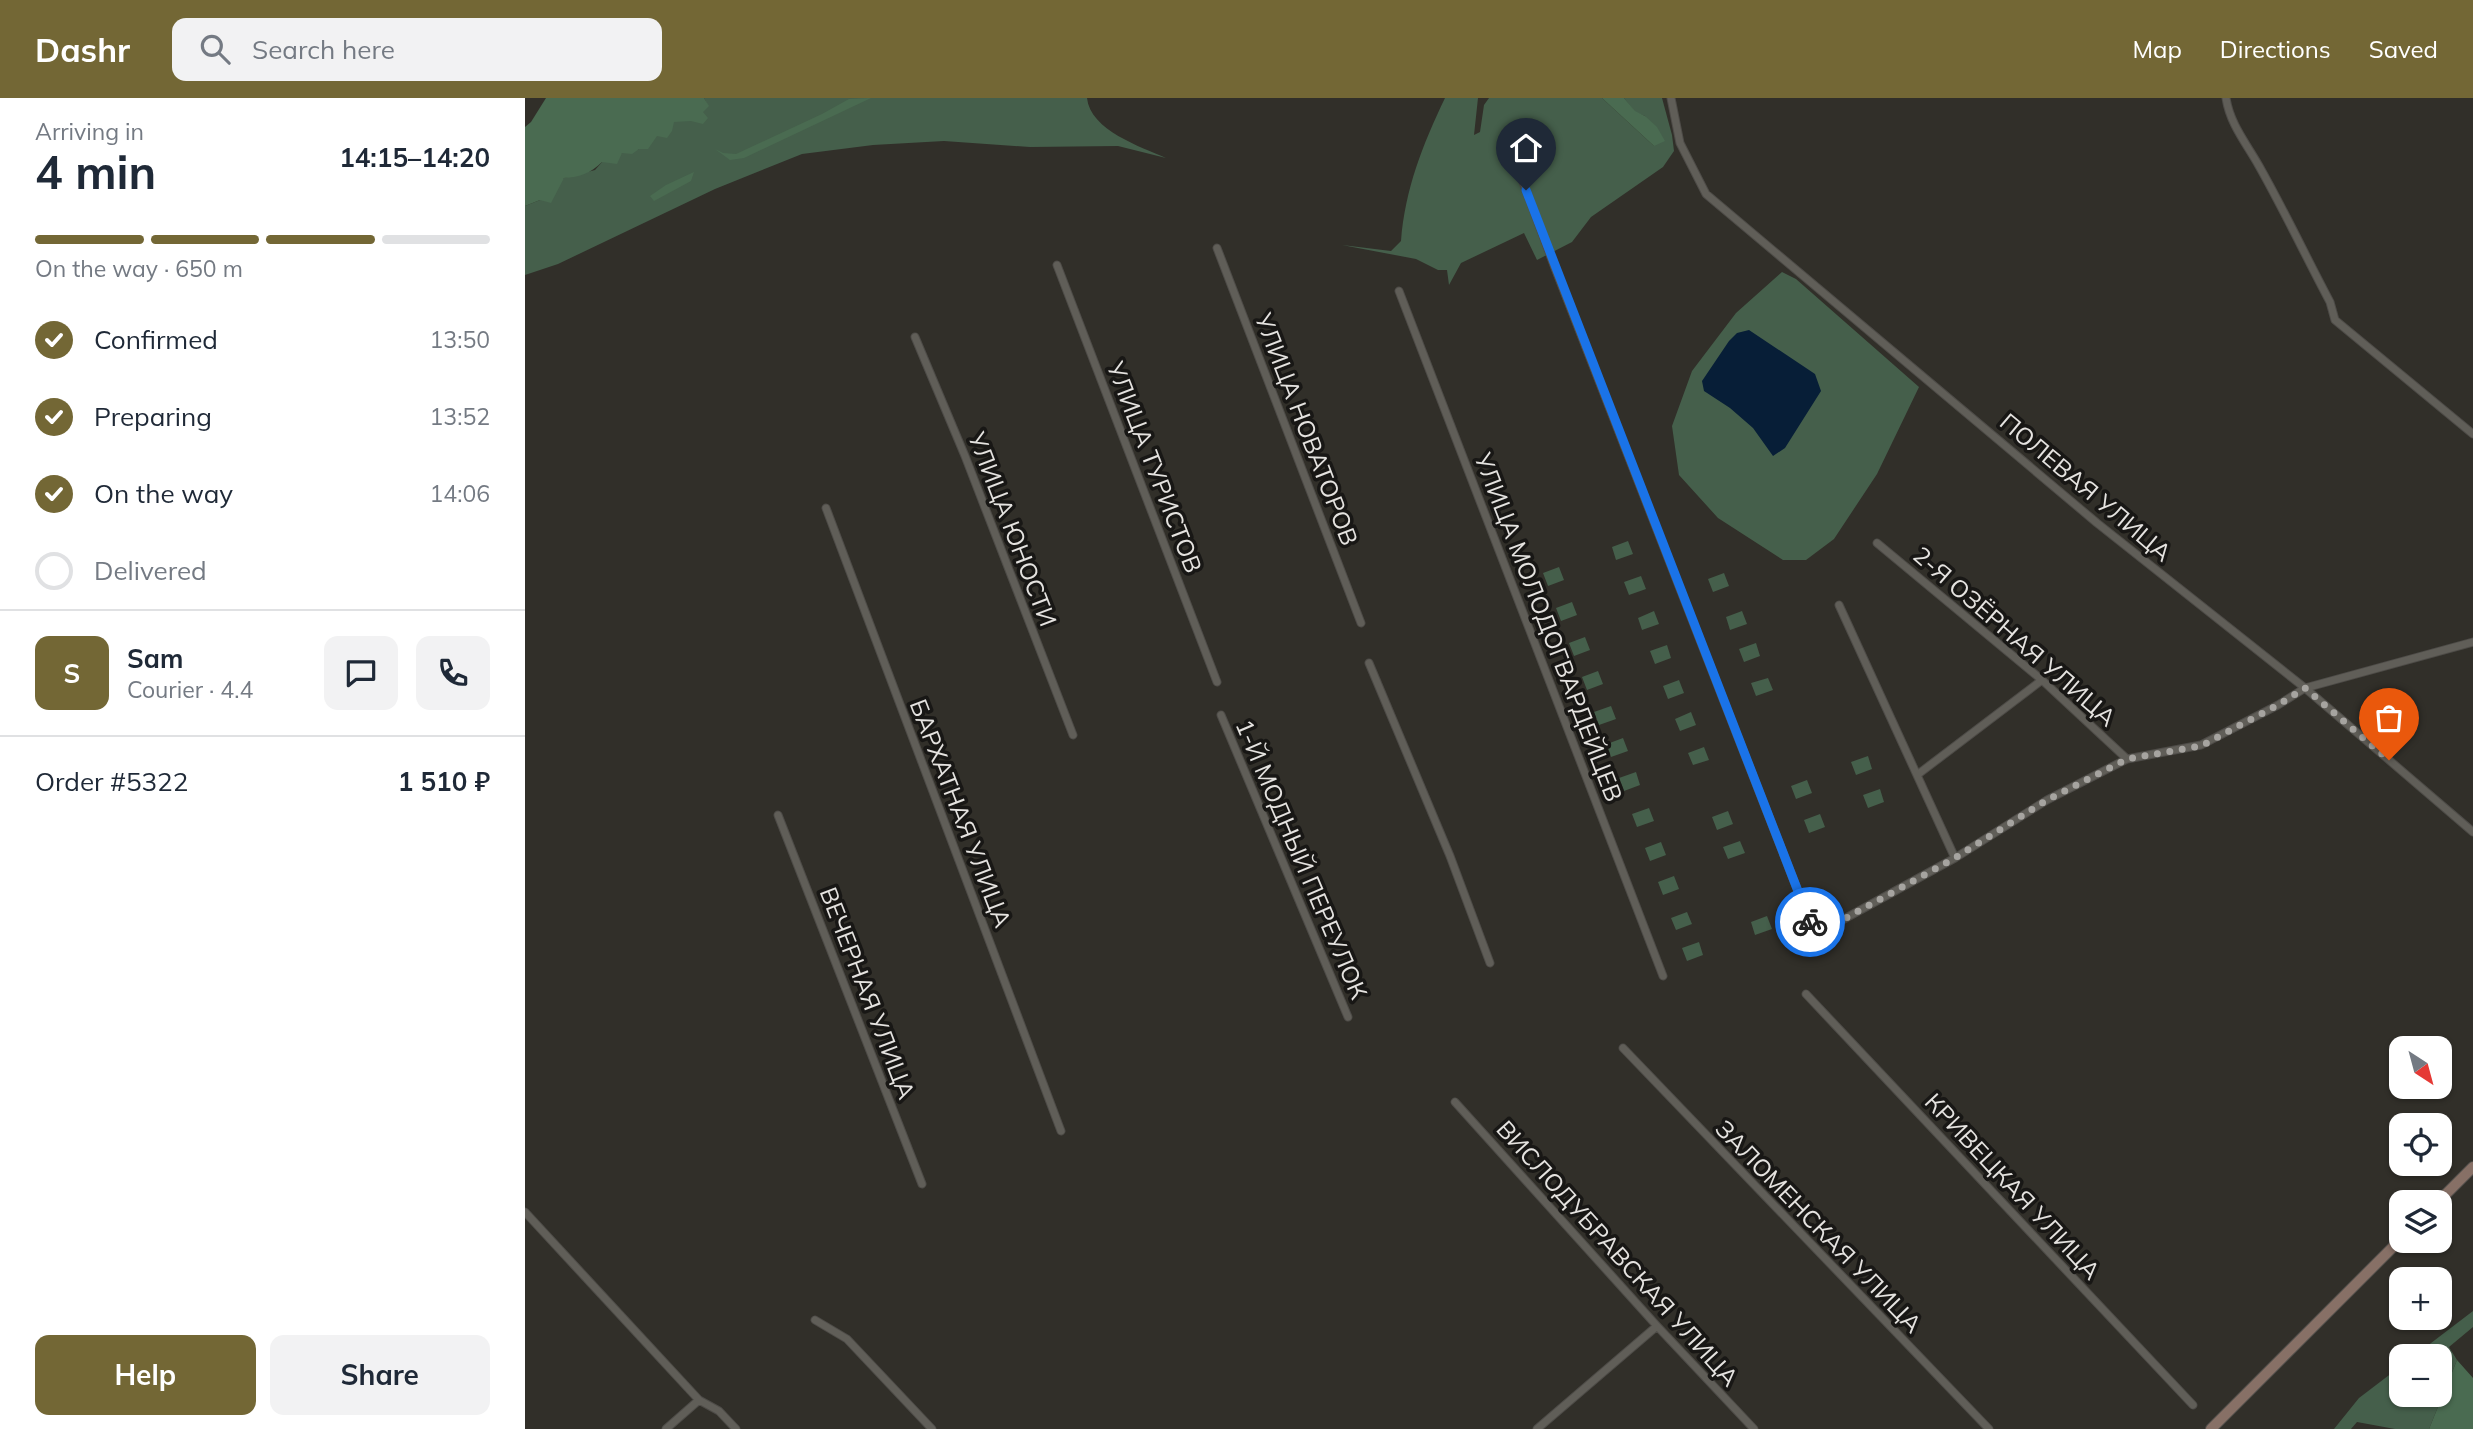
<!DOCTYPE html>
<html lang="en">
<head>
<meta charset="utf-8">
<style>
  body { margin:0; font-family:Mulish,sans-serif; background:#f2f2f3; color:#1f2937; height:100vh; display:flex; flex-direction:column; font-size:26px; white-space:nowrap }
  * { box-sizing:border-box; margin:0 }
  p { font-size:23px; color:#747a83 }
  .icon { flex:none; width:38px; height:38px; fill:none; stroke:currentColor; stroke-width:2; stroke-linecap:round; stroke-linejoin:round }
  .map { position:relative; flex:1; overflow:hidden }
  .sheet { display:flex; flex-direction:column; background:#fff; width:525px }
  .sheet>* { flex:none }
  .needle { width:46px; rotate:144deg }
  .tools { position:absolute; left:1864px; top:938px; display:grid; gap:14px }
  .tools a { display:grid; place-items:center; width:63px; height:63px; border-radius:14px; background:#fff; box-shadow:0 2px 5px #0004; font-size:35px }
  .pin { position:absolute; display:grid; place-items:center; width:60px; height:60px; color:#fff; margin:-72px -30px; border-radius:50% 50% 50% 0; rotate:-45deg; box-shadow:0 0 7px #0007 }
  .pin .icon { rotate:45deg }
  .courier { position:absolute; display:grid; place-items:center; width:70px; height:70px; margin:-35px; border:5px solid #1a73e8; border-radius:50%; background:#fff; color:#222; box-shadow:0 2px 9px #0007 }
  .summary em { font-style:normal; font-weight:700 }
  .summary div { display:flex; flex-direction:column-reverse }
  .summary { display:flex; align-items:center; justify-content:space-between; height:119px; padding:0 35px }
  h1 { font-size:46px; font-weight:700; line-height:52px }
  .bar { display:grid; grid-template-columns:repeat(4,1fr); gap:10px 7px; align-content:center; height:84px; padding:0 35px }
  .bar i { height:9px; border-radius:5px; background:#e0e1e3 }
  .bar .selected { background:#736735 }
  .bar p { grid-column:span 4 }
  .line { display:flex; align-items:center; gap:18px; padding:0 35px; border-top:2px solid #e0e1e3 }
  .line div { flex:1 }
  .round { display:grid; place-items:center; flex:none; width:74px; height:74px; border-radius:14px; background:#f2f2f3 }
  ol { padding:0 35px; list-style:none }
  li { display:flex; align-items:center; gap:21px; height:77px }
  li p { margin-inline-start:auto }
  li .icon { padding:7px; border-radius:50%; background:#736735; color:#fff; stroke-width:4 }
  li:last-child { color:#747a83 }
  li i { width:38px; height:38px; border:4px solid #e0e1e3; border-radius:50% }
  .button { display:flex; gap:14px; margin-top:auto; padding:14px 35px }
  .button a { flex:1; height:80px; border-radius:14px; background:#736735; color:#fff; font-size:28px; font-weight:700; line-height:80px; text-align:center }
  .button a+a { background:#f2f2f3; color:#1f2937 }
  header { display:flex; align-items:center; gap:42px; box-sizing:border-box; height:98px; padding:0 35px; background:#736735; color:#fff }
  header strong { font-size:33px }
  nav { display:flex; gap:38px; margin-inline-start:auto; font-size:24px }
  .search { width:490px; height:63px; background:#f2f2f3; display:flex; align-items:center; gap:18px; box-sizing:border-box; padding:0 24px; border-radius:14px; color:#747a83; font-size:26px }
  main { display:flex; flex:1; min-height:0 }
  .map>svg:first-child { display:block }
</style>
</head>
<body>
<header>
<strong>Dashr</strong>
<div class="search"><svg class="icon" aria-label="search" viewBox="0 0 24 24"><circle cx="10" cy="10" r="6"/><path d="M15 15l6 6"/></svg>Search here</div>
<nav><a>Map</a><a>Directions</a><a>Saved</a></nav>
</header>
<main>
<section class="sheet">
<div class="summary"><div><h1>4 min</h1><p>Arriving in</p></div><em>14:15–14:20</em></div>
<div class="bar"><i class="selected"></i><i class="selected"></i><i class="selected"></i><i></i><p>On the way · 650 m</p></div>
<ol>
<li><svg class="icon" aria-label="check" viewBox="0 0 24 24"><path d="M5 12l5 5 9-10"/></svg>Confirmed<p>13:50</p></li>
<li><svg class="icon" aria-label="check" viewBox="0 0 24 24"><path d="M5 12l5 5 9-10"/></svg>Preparing<p>13:52</p></li>
<li><svg class="icon" aria-label="check" viewBox="0 0 24 24"><path d="M5 12l5 5 9-10"/></svg>On the way<p>14:06</p></li>
<li><i></i>Delivered</li>
</ol>
<div class="line" style="height:126px"><b class="round" style="background:#736735;color:#fff">S</b><div><b>Sam</b><p>Courier · 4.4</p></div><a class="round"><svg class="icon" aria-label="chat" viewBox="0 0 24 24"><path d="M4 5h16v11H9l-5 4z"/></svg></a><a class="round"><svg class="icon" aria-label="phone" viewBox="0 0 24 24"><path d="M5 4h4l2 5-3 2q2 4 5 5l2-3 5 2v4C11 20 4 13 5 4z"/></svg></a></div>
<div class="line" style="height:91px"><div>Order #5322</div><b>1 510 ₽</b></div>
<div class="button"><a>Help</a><a>Share</a></div>
</section>
<div class="map">
<svg width="1948" height="1331" viewBox="0 0 1948 1331">
  <rect width="100%" height="100%" fill="#312f29"/>
  <path fill="#455f4b" d="M179,0H562C565,32 616,49 641,60L593,48L505,49L419,43L348,47L277,56L190,91L33,166L0,177V108L15,102L39,80L70,72L77,64L97,55L114,51L149,23H166L183,8Z
    M920,0H953L949,37L955,34L959,7L964,0H1077L1129,48L1120,18L1110,14L1099,0H1137L1147,37L1149,53L1138,69L1066,119L1047,144L1012,162L999,135L936,165L924,187L922,172H913L891,161L817,147L866,153L876,143C880,91 898,46 920,0Z
    M1257,174L1271,181L1394,289L1352,376L1309,441L1281,462H1258L1193,420L1154,377L1147,328L1167,273L1211,215Z
    M1103,443L1108,456L1091,462L1087,449Z
    M1034,469L1039,482L1023,488L1018,475Z
    M1199,475L1204,488L1188,494L1183,481Z
    M1116,478L1121,491L1104,497L1099,484Z
    M1047,504L1052,517L1036,523L1031,510Z
    M1129,513L1134,526L1117,532L1113,520Z
    M1217,513L1222,526L1205,532L1201,519Z
    M1060,539L1065,552L1049,558L1044,545Z
    M1231,545L1235,558L1219,564L1214,551Z
    M1142,547L1146,560L1130,566L1125,553Z
    M1073,573L1078,586L1062,592L1057,579Z
    M1243,580L1248,592L1231,598L1226,585Z
    M1154,582L1159,595L1143,601L1138,588Z
    M1086,608L1091,621L1074,627L1069,614Z
    M1166,614L1171,627L1155,633L1150,621Z
    M1098,640L1103,653L1086,659L1082,646Z
    M1179,649L1184,662L1168,667L1163,655Z
    M1343,658L1347,671L1331,677L1326,664Z
    M1111,674L1115,687L1099,693L1094,680Z
    M1282,682L1287,695L1271,701L1266,688Z
    M1355,691L1359,704L1343,710L1338,697Z
    M1124,710L1129,723L1112,729L1107,716Z
    M1203,713L1208,726L1192,732L1187,719Z
    M1295,716L1300,729L1284,735L1279,722Z
    M1215,743L1220,755L1203,761L1198,749Z
    M1136,744L1141,757L1125,763L1120,750Z
    M1149,778L1154,791L1138,797L1133,784Z
    M1162,814L1167,826L1151,832L1146,820Z
    M1242,818L1247,831L1230,837L1226,824Z
    M1174,844L1178,857L1162,863L1157,850Z
    M1948,1213V1229L1924,1249L1932,1262L1904,1331H1870L1832,1324L1826,1331H1809L1834,1300L1876,1268V1297H1914V1258H1889Z"/>
  <path fill="#4a6b51" d="M21,0H179L184,8L178,14L183,20L178,26L166,23L149,24L147,33L142,40L132,38L123,51H114L107,56L97,55L92,66L77,64C66,75 55,79 39,80L26,105L15,102L0,108V29L6,24Z
    M346,0L219,60L205,62L190,51L198,55L211,56L297,16L324,1Z
    M1077,0H1099L1110,13L1120,18L1132,29L1140,43L1129,48Z
    M169,74L166,83L129,103L125,98L141,87Z
    M1932,1262L1948,1280V1331H1904Z"/>
  <path fill="#071e37" d="M1224,232L1290,276L1296,293L1260,350L1248,358L1228,330L1205,310L1179,293L1177,283L1204,243L1212,235Z"/>
  <g fill="none" stroke-linecap="round" stroke-linejoin="round">
    <defs>
      <path id="street" d="M1146,0L1155,45L1181,96L1572,425L1780,590L1948,734
        M1701,0C1705,26 1721,45 1734,68C1759,112 1781,159 1805,204L1810,222L1948,336
        M982,41L1030,170L1290,837L1430,760L1522,702L1602,661L1676,647L1753,607L1780,590L1948,544
        M692,150L836,525
        M532,167L692,584
        M874,193L1138,878
        M390,239L440,358L548,637
        M301,410L536,1033
        M1352,445L1517,582L1602,661
        M1314,507L1430,760
        M844,565L925,758L965,865
        M696,617L823,919
        M1392,677L1517,582
        M253,717L397,1086
        M1281,896L1668,1307
        M1098,950L1464,1331
        M930,1004L1132,1228L1229,1331
        M0,1114L174,1302L194,1313L211,1331
        M290,1222L322,1241L407,1331
        M141,1331L174,1302
        M1012,1331L1132,1228"/>
      <path id="secondary" d="M1913,1104L1948,1069
        M1686,1331L1876,1141"/>
    </defs>
    <use href="#street" stroke="#4e4c48" stroke-width="9"/>
    <use href="#secondary" stroke="#4e4c48" stroke-width="12"/>
    <use href="#street" stroke="#605e58" stroke-width="7"/>
    <use href="#secondary" stroke="#877066" stroke-width="10"/>
  </g>
  <g fill="none" stroke-linecap="round" stroke-linejoin="round">
    <path stroke="#a6a4a0" stroke-width="7" stroke-dasharray="0 12.6" d="M1285,824L1290,837L1430,760L1522,702L1602,661L1676,648L1753,607L1780,590L1864,662"/>
    <path stroke="#1a73e8" stroke-width="9" d="M1001,92L1285,824"/>
  </g>
  <g text-anchor="middle" dominant-baseline="central" stroke-width="7" stroke-linejoin="round" paint-order="stroke">
    <g font-size="24" fill="#e5e3e0" stroke="#181715">
      <text transform="translate(782 331) rotate(69)">УЛИЦА НОВАТОРОВ</text>
      <text transform="translate(630 369) rotate(69)">УЛИЦА ТУРИСТОВ</text>
      <text transform="translate(1561 389) rotate(40)">ПОЛЕВАЯ УЛИЦА</text>
      <text transform="translate(488 431) rotate(69)">УЛИЦА ЮНОСТИ</text>
      <text transform="translate(1024 529) rotate(69)">УЛИЦА МОЛОДОГВАРДЕЙЦЕВ</text>
      <text transform="translate(1490 538) rotate(41)">2-Я ОЗЁРНАЯ УЛИЦА</text>
      <text transform="translate(436 715) rotate(69)">БАРХАТНАЯ УЛИЦА</text>
      <text transform="translate(777 761) rotate(67)">1-Й МОДНЫЙ ПЕРЕУЛОК</text>
      <text transform="translate(343 895) rotate(69)">ВЕЧЕРНАЯ УЛИЦА</text>
      <text transform="translate(1488 1088) rotate(47)">КРИВЕЦКАЯ УЛИЦА</text>
      <text transform="translate(1294 1128) rotate(46)">ЗАЛОМЕНСКАЯ УЛИЦА</text>
      <text transform="translate(1093 1155) rotate(48)">ВИСЛОДУБРАВСКАЯ УЛИЦА</text>
    </g>
  </g>
</svg>
<div class="tools">
<a><svg class="needle" viewBox="-14 -14 28 28"><path d="M0-13l5 13h-10z" fill="#e53935"/><path d="M0 13l5-13h-10z" fill="#747a83"/></svg></a>
<a><svg class="icon" aria-label="locate" viewBox="0 0 24 24"><circle cx="12" cy="12" r="6"/><path d="M12 2v4M12 18v4M2 12h4M18 12h4"/></svg></a>
<a><svg class="icon" aria-label="layers" viewBox="0 0 24 24"><path d="M12 4l9 5-9 5-9-5zM3 14l9 5 9-5"/></svg></a>
<a>+</a>
<a>−</a>
</div>
<div class="pin" style="left:1864px;top:662px;background:#ea580c"><svg class="icon" aria-label="bag" viewBox="0 0 24 24"><path d="M5 8h14l-1 12H6zM9 8a3 3 0 0 1 6 0"/></svg></div>
<div class="pin" style="left:1001px;top:92px;background:#1f2937"><svg class="icon" aria-label="home" viewBox="0 0 24 24"><path d="M3 11l9-7 9 7M6 9v11h12V9"/></svg></div>
<div class="courier" style="left:1285px;top:824px"><svg class="icon" aria-label="bike" viewBox="0 0 24 24"><circle cx="6" cy="16" r="4"/><circle cx="18" cy="16" r="4"/><path d="M6 16l4-8h5l3 8M10 8l3 8H6M13 5h3"/></svg></div>
</div>
</main>
</body>
</html>
